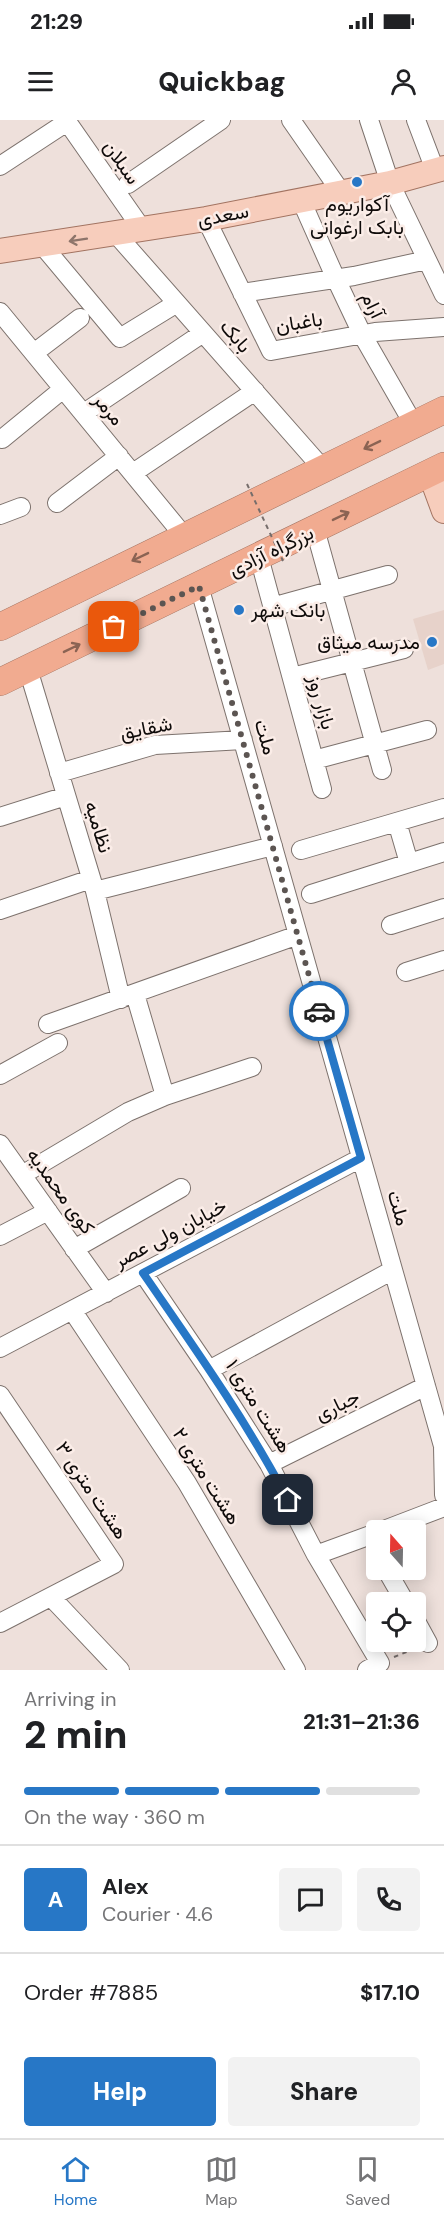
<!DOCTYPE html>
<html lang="en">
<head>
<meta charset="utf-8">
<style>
  body { margin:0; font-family:"DM Sans",Vazirmatn,sans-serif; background:#f2f2f2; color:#202124; height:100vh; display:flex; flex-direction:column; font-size:22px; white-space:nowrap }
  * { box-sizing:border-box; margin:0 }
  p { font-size:20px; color:#757577 }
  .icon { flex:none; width:33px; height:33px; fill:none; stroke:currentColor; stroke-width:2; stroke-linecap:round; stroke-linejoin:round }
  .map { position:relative; height:1550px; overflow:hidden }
  .details { display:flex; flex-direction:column; background:#fff; flex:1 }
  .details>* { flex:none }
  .needle { width:39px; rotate:340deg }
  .buttons { position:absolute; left:366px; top:1400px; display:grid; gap:12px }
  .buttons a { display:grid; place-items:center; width:60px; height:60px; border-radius:6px; background:#fff; box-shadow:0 3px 15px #0003; font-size:30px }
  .pin { position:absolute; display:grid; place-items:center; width:51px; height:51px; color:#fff; margin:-26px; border-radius:12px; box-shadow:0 3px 9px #0006 }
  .courier { position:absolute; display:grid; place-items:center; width:60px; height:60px; margin:-30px; border:4px solid #2777c6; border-radius:50%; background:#fff; color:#222; box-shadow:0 2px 8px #0007 }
  .summary em { font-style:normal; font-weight:800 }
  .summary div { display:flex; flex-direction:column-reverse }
  .summary { display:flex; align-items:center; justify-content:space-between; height:102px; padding:0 24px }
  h1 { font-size:39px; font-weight:800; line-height:45px }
  .bar { display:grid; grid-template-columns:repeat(4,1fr); gap:9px 6px; align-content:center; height:72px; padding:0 24px }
  .bar i { height:8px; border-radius:4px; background:#e0e0e0 }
  .bar .selected { background:#2777c6 }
  .bar p { grid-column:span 4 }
  .line { display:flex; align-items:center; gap:15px; padding:0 24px; border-top:2px solid #e0e0e0 }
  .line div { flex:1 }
  .round { display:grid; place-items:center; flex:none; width:63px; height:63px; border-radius:6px; background:#f2f2f2 }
  .button { display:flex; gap:12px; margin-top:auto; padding:12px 24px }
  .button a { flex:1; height:69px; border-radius:6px; background:#2777c6; color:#fff; font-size:24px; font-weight:800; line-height:69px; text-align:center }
  .button a+a { background:#f2f2f2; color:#202124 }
  .status { display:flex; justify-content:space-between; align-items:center; height:42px; padding:0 30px; background:#fff; direction:ltr }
  .status svg { height:16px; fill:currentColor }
  header { display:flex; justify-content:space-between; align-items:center; height:78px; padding:0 24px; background:#fff; font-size:27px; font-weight:800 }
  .tab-bar { display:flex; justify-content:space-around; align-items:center; height:84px; border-top:2px solid #e0e0e0; background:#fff; font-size:16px; color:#757577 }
  .tab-bar a { display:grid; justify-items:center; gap:3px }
  .tab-bar .selected { color:#2777c6 }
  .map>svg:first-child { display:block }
</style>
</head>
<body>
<div class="status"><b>21:29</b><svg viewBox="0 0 49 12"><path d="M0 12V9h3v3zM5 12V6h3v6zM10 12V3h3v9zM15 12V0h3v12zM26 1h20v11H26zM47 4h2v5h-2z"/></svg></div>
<header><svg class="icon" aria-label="menu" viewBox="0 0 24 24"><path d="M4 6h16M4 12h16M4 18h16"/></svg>Quickbag<svg class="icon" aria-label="person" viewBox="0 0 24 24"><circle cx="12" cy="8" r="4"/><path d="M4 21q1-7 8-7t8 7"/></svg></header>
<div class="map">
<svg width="444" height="1550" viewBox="0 0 444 1550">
  <rect width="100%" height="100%" fill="#eee0db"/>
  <path fill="#e7d2ca" d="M444,490V544L428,550L413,499Z"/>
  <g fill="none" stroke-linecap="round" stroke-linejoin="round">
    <defs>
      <path id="minor" d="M66,0L142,109
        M291,0L341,72
        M369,0L390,63L444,175
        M416,0L435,50
        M0,46L67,2
        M128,64L221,0
        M301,80L336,159L363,216L414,305
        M206,99L271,231L375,212L444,207
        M116,114L323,349
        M43,126L120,218L177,183
        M242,173L354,156L427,140
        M0,192L184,416
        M34,233L80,198
        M84,293L203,213
        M2,319L63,269
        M133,353L255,271
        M57,383L119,336
        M0,395L21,387
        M315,409L382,650
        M259,437L322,669
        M199,466L443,1326L444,1375
        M272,487L388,455
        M28,549L95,771L121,879
        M292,557L404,529
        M314,640L427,610
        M59,653L155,625L243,620
        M0,697L66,676
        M397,702L409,743
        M301,730L444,688
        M95,771L273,726
        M311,774L444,732
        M0,790L91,759
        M391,805L444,788
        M406,852L444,840
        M135,874L165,976
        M48,904L298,815
        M0,955L58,923
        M0,1024L106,1173
        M22,1055L128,992L165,976L252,947
        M0,1116L48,1091
        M74,1129L181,1068
        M143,1153L209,1250L269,1344L316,1435L380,1543L367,1550
        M72,1190L187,1363L296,1550
        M0,1228L361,1038
        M209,1250L393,1150
        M0,1275L114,1444L0,1503
        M269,1344L426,1266
        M384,1410L444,1387
        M316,1435L376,1413
        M386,1449L405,1482
        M51,1477L120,1550
        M416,1501L428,1523"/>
      <path id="major" d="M0,131L206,99L390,63L444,48
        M430,353L444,391"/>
      <path id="highway" d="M0,507L444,290
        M0,562L444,346"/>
    </defs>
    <use href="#minor" stroke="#7d726d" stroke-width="20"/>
    <use href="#major" stroke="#a27361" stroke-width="26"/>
    <use href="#highway" stroke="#a27361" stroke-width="28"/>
    <path stroke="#766d6b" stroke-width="2" stroke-dasharray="4.5 4.5" stroke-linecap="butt" d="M394,1537L414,1529"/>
    <use href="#minor" stroke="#fff" stroke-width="18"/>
    <use href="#major" stroke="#f7cdbc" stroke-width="24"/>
    <use href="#highway" stroke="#f1ab90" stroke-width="27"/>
    <path stroke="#766d6b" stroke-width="2" stroke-dasharray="4.5 4.5" stroke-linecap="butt" d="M247,364L283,441"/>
  </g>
  <defs><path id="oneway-shaft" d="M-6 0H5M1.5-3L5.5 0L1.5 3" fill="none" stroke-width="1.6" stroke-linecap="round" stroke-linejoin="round" transform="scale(1.5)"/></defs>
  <use stroke="#8e756b" href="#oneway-shaft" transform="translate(78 120) rotate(171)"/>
  <g stroke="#8b6353">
    <use href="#oneway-shaft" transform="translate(372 325) rotate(154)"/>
    <use href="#oneway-shaft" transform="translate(341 396) rotate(-26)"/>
    <use href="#oneway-shaft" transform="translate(140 437) rotate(154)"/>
    <use href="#oneway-shaft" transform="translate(72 528) rotate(-26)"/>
  </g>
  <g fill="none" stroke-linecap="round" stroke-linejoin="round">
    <path stroke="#5c5552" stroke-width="6" stroke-dasharray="0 10.8" d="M114,507L199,466L319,891"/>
    <path stroke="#2777c6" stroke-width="8" d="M288,1380C246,1300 194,1227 143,1153L361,1038L319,891"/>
  </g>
  <g fill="#2777c6" stroke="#fbede8" stroke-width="2">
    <circle cx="357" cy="62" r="6"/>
    <circle cx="239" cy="490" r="6"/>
    <circle cx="432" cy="522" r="6"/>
  </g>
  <g text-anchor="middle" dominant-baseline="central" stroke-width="5" stroke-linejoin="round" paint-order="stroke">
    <g font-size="20" fill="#0e0a09" stroke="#fbede8">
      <text transform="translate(122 42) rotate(55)">سبلان</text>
      <text transform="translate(223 95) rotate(-11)">سعدی</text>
      <text transform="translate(373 185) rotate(64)">آرام</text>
      <text transform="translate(299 202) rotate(-9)">باغبان</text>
      <text transform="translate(236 216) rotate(49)">بابک</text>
      <text transform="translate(109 289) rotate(50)">مرمر</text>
      <text transform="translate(271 431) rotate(-26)">بزرگراه آزادی</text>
      <text transform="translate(322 582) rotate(75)">بازار روز</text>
      <text transform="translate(146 608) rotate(-11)">شقایق</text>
      <text transform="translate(266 617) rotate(74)">ملت</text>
      <text transform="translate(99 707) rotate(73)">نظامیه</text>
      <text transform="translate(61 1071) rotate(54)">کوی محمدیه</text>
      <text transform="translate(399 1088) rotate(74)">ملت</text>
      <text transform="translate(170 1113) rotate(-28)">خیابان ولی عصر</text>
      <text transform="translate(337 1285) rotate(-26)">جباری</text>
      <text transform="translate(259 1286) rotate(58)">هشت متری ۱</text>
      <text transform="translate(207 1356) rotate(58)">هشت متری ۲</text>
      <text transform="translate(92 1370) rotate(56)">هشت متری ۳</text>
    </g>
    <g font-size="20" fill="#0e0a09" stroke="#fbede8">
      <text x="357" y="84">آکواریوم<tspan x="357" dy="23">بابک ارغوانی</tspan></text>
      <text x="251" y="490" text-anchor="start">بانک شهر</text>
      <text x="420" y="522" text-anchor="end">مدرسه میثاق</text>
    </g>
  </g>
</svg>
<div class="buttons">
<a><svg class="needle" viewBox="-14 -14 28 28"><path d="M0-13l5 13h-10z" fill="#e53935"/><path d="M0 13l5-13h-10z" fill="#757577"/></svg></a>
<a><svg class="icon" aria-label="locate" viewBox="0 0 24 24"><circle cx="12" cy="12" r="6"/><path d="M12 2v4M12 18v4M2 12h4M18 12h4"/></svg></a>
</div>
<div class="pin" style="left:114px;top:507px;background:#ea580c"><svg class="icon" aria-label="bag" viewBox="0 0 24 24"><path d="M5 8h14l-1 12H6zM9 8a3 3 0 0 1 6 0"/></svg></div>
<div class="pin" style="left:288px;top:1380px;background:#1f2937"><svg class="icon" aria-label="home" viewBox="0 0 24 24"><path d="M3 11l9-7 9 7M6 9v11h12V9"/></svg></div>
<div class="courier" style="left:319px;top:891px"><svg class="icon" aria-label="car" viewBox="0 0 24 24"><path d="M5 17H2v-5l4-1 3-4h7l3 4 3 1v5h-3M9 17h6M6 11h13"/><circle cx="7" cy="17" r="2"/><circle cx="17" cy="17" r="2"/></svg></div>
</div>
<section class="details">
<div class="summary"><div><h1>2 min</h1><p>Arriving in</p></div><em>21:31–21:36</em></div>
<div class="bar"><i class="selected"></i><i class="selected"></i><i class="selected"></i><i></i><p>On the way · 360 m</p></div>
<div class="line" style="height:108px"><b class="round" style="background:#2777c6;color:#fff">A</b><div><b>Alex</b><p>Courier · 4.6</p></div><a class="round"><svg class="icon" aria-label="chat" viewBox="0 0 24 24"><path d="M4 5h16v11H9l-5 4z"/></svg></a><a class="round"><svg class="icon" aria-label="phone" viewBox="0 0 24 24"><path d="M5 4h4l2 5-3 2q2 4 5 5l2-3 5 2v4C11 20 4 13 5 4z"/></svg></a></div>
<div class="line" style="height:78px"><div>Order #7885</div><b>$17.10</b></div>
<div class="button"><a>Help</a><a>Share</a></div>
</section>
<nav class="tab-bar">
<a class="selected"><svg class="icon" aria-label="home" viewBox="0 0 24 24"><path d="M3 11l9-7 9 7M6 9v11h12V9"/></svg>Home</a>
<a><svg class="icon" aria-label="map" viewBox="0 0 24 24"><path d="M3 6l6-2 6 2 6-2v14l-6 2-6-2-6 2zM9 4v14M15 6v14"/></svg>Map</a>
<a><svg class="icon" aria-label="saved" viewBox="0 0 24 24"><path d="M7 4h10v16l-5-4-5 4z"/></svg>Saved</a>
</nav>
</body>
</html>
